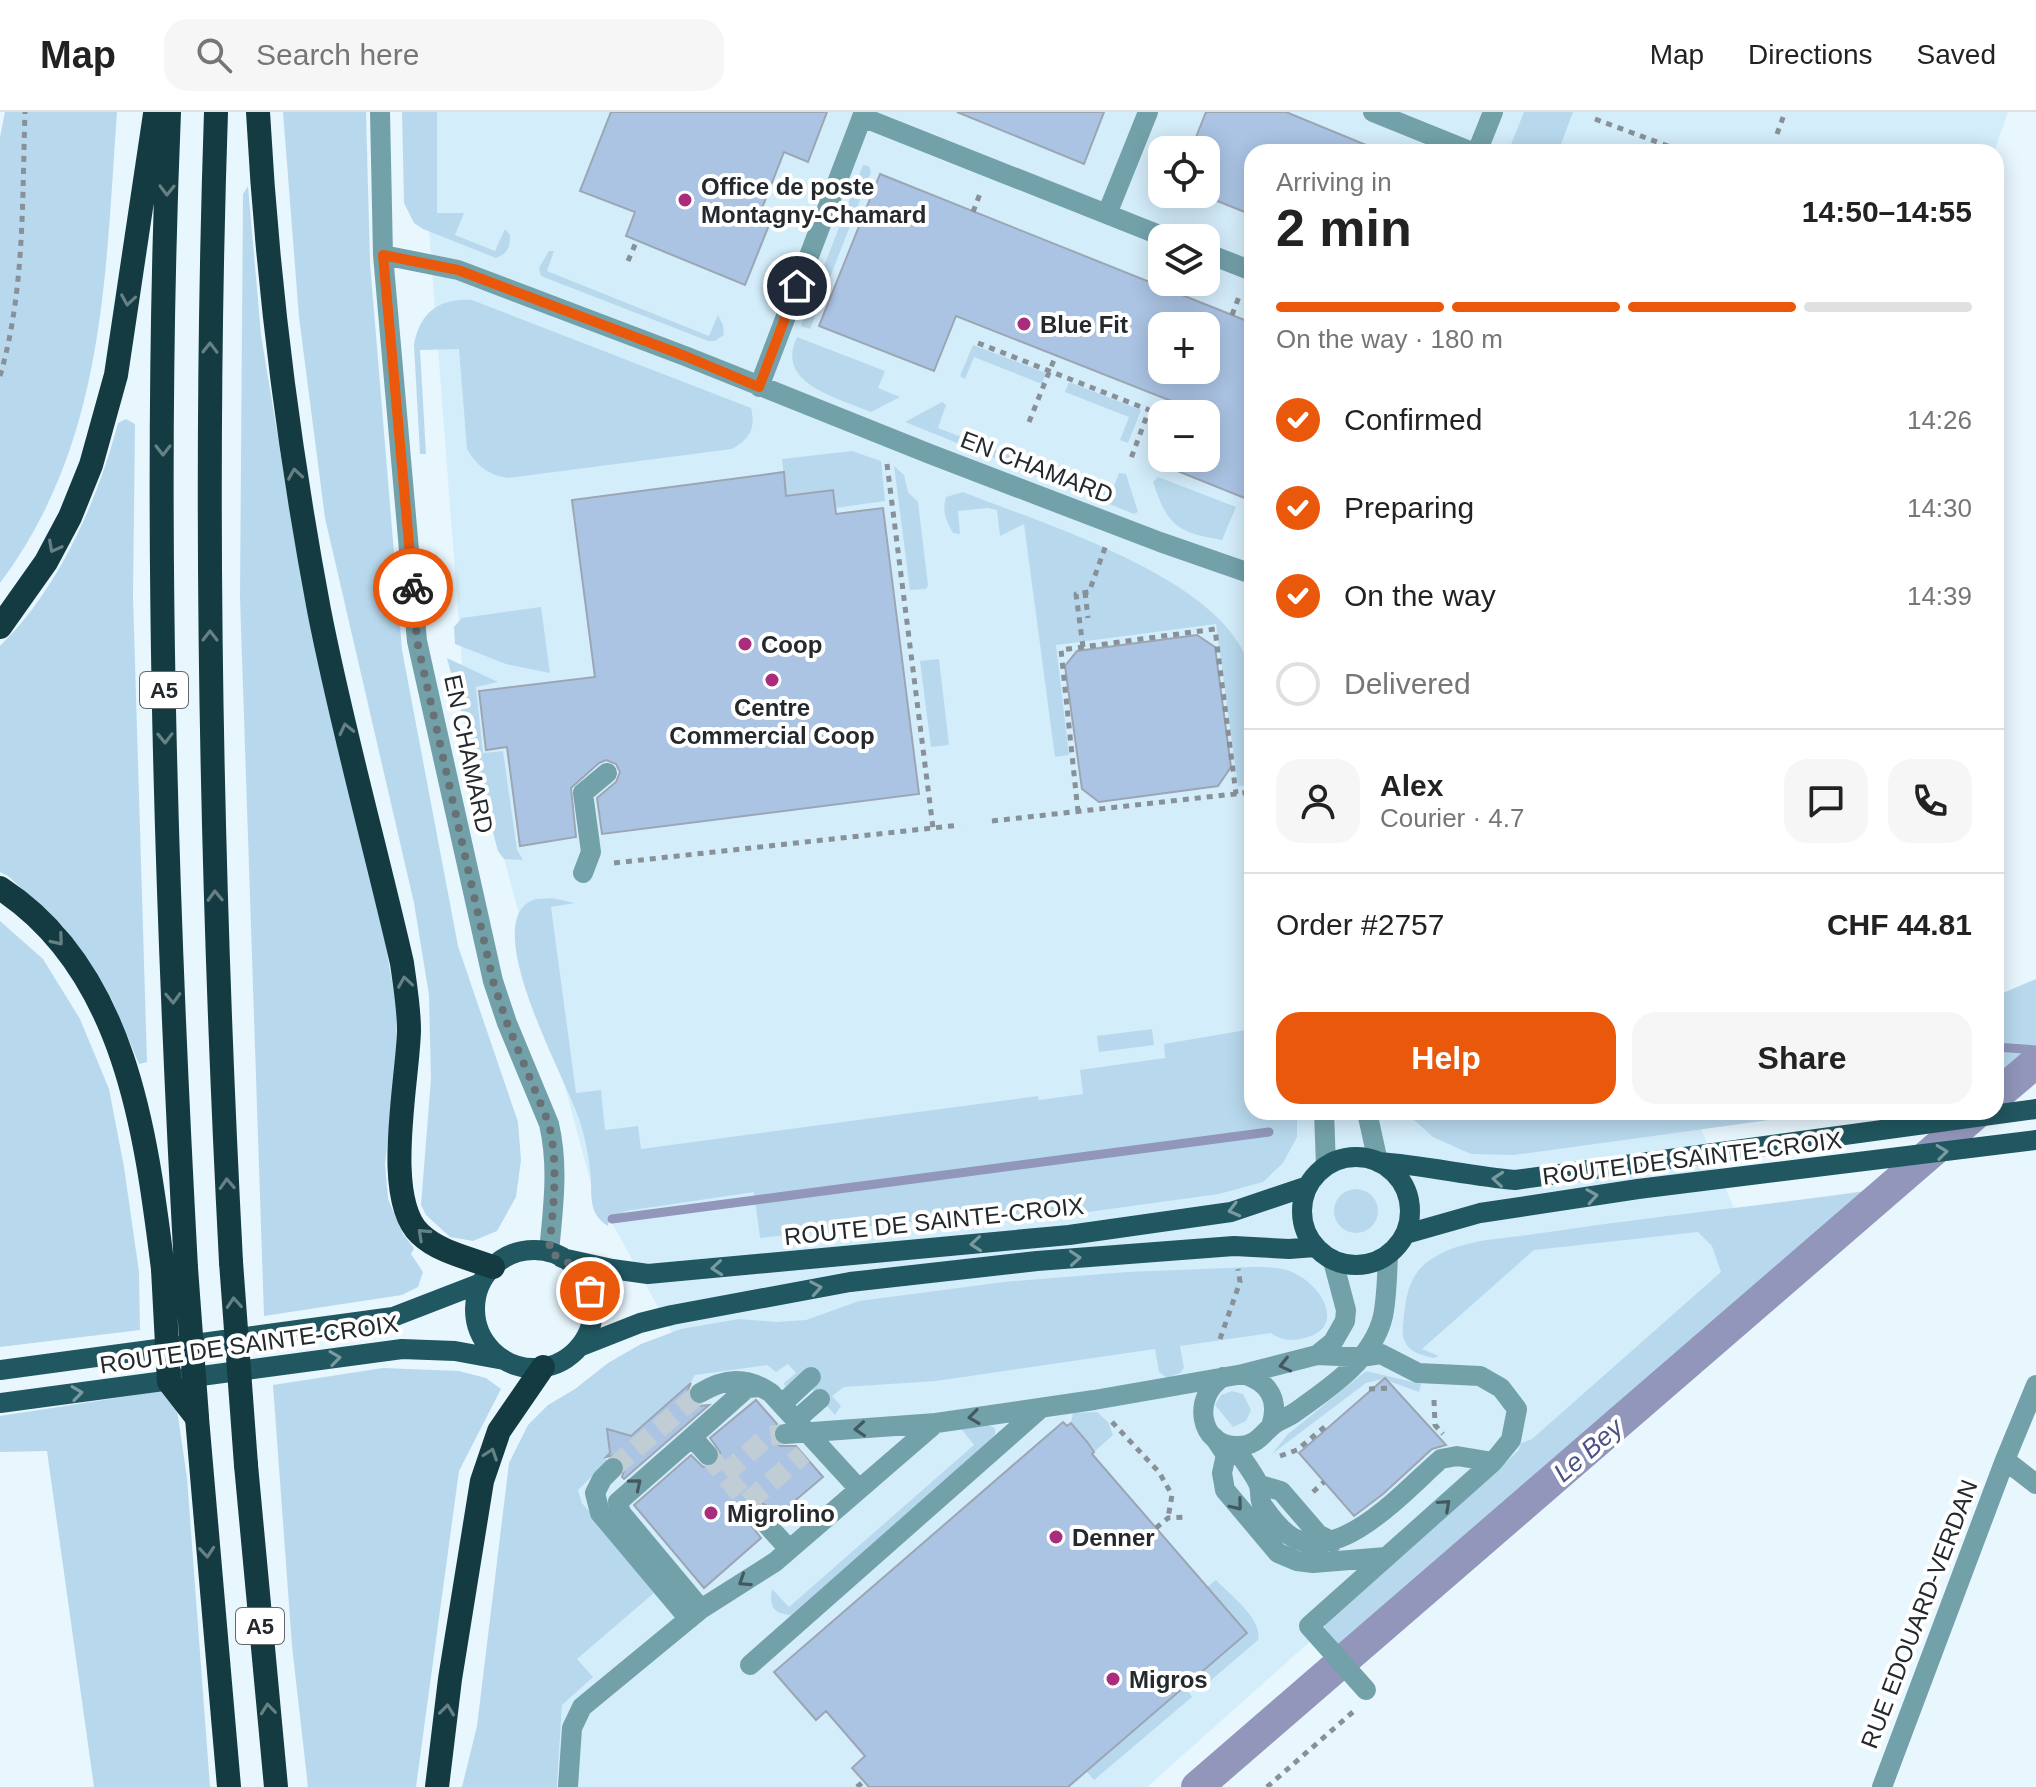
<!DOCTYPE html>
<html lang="en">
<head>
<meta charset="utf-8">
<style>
  body { margin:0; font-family:Arial,sans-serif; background:#f6f6f6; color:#222; height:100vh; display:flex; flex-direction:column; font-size:30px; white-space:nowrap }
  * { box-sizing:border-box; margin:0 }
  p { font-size:26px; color:#767676 }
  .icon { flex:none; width:44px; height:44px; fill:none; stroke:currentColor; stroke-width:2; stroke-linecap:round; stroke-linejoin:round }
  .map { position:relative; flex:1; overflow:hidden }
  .drawer { position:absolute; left:1244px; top:32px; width:760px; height:976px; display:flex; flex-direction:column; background:#fff; border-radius:24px; box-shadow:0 4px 20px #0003 }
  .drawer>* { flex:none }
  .buttons { position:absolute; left:1148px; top:24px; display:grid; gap:16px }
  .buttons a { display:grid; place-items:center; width:72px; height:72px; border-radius:16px; background:#fff; box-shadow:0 4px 20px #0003; font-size:40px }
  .pin { position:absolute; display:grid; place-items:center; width:68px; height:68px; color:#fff; margin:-34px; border:4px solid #fff; border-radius:50%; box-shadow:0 2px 8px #0007 }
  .courier { position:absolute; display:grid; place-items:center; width:80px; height:80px; margin:-40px; border:6px solid #ea580c; border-radius:50%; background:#fff; color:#222; box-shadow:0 2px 10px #0007 }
  .headline em { font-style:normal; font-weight:700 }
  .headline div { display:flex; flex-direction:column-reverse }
  .headline { display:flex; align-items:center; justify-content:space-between; height:136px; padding:0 32px }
  h1 { font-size:52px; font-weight:700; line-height:60px }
  .bar { display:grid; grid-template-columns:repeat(4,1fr); gap:12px 8px; align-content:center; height:96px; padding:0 32px }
  .bar i { height:10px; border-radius:6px; background:#e0e0e0 }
  .bar .on { background:#ea580c }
  .bar p { grid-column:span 4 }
  .line { display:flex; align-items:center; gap:20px; padding:0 32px; border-top:2px solid #e0e0e0 }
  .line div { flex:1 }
  .round { display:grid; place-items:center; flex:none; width:84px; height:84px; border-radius:24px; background:#f6f6f6 }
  ol { padding:0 32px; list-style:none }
  li { display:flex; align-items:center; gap:24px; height:88px }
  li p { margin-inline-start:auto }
  li .icon { padding:8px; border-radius:50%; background:#ea580c; color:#fff; stroke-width:4 }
  li:last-child { color:#767676 }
  li i { width:44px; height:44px; border:4px solid #e0e0e0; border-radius:50% }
  .primary-button { display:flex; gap:16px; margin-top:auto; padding:16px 32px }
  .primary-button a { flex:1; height:92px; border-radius:24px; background:#ea580c; color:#fff; font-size:32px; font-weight:700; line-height:92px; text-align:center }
  .primary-button a+a { background:#f6f6f6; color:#222 }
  header { display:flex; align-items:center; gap:48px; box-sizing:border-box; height:112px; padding:0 40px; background:#fff; border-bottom:2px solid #e0e0e0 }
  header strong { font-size:38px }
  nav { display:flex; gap:44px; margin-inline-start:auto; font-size:28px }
  .search { width:560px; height:72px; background:#f6f6f6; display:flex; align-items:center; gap:20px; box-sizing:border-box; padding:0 28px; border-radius:24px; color:#767676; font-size:30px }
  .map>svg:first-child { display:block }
</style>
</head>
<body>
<header>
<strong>Map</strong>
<div class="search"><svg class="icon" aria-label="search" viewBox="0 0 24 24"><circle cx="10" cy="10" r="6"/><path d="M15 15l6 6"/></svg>Search here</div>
<nav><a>Map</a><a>Directions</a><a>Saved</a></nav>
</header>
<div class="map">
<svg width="2036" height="1675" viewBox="0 0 2036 1675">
  <rect width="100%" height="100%" fill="#e8f6fe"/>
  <path fill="#d4edfb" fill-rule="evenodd" d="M420,0H2008L1994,40H1252V1000H1694L1755,1147L1313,1527L1147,1675H557L562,1593L577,1547L655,1480L582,1391L578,1378L612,1340L615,1322L627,1323L695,1263L591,1072L466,604ZM1162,38H1206V82H1162ZM1162,126H1206V170H1162ZM1162,214H1206V258H1162ZM1162,302H1206V346H1162Z"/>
  <path fill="#b8d9ed" d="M5,0H117C105,167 105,331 0,471V25Z
    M283,0H366L370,151L402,538L458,834L518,1010L521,1048L516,1085L497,1119L473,1129L450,1125L426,1103L421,1093L431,967L429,883L414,791L325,406L299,205Z
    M402,0H437V101H464L455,123L495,139L505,117L510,123C510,136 508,141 496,146L423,117L414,111L404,91Z
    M1524,0H1573L1558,40H1508Z
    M863,53L869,54L871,60L810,217L801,214Z
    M248,74L261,223L294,423L385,830L397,897L395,964L385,1052L388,1087L403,1122L414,1136L411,1142L423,1160L418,1175L402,1183L264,1204L240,486L243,82Z
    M549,139H554L547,159L709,224L718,203L723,213L724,223L715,229H708L541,164L539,156Z
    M472,188L751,296C756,316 750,327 732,337L508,366C488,363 477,354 467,337L459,237L420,238L426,342H420L414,233C420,200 439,186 472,188Z
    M797,225L885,259L878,276L900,285L871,300C839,286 774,272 797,225Z
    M973,233L1046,261L1042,272L974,245L965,267L960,264Z
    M1069,270L1141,298L1128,331L1120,328L1129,305L1065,280Z
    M942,290L946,293L938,316L1111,382L1119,361L1126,362L1138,400L1134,402L905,310Z
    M126,307L135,312L133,484L147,950L139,952L112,888L63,814L8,764L0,760V534C58,478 98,388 118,311Z
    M852,339L881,349L885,389L835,396L833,378L786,384L782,347Z
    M894,354L904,363L908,380L918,390L928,473L926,477L910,478Z
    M1158,365L1236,395L1222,428C1176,420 1168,414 1153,370Z
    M963,380C1040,411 1220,465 1248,551C1258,586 1252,637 1252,673L1238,674L1216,512L1056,533L1069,643L1055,645L1024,412L1000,424L997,398L988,396L958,399L960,422L953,421C946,409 942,399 946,385Z
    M541,495L550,561L506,552L455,532L454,515L462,506Z
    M447,546L498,570L476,575L483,641L503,639L517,738L523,748L504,747L498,739Z
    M939,547L949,633L931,635L920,549Z
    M552,786L575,791L551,795L576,981L601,978L605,1018L638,1014L641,1037L1038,984L1039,988L1083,982L1080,958L1165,946L1164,932L1252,917V1000H1300L1297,1007V1025L1283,1051L1263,1070L1219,1082L1088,1100L955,1105L760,1126L754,1080L626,1099L609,1108L608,1114C601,1110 595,1103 593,1095C590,1083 592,1070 590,1058C588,1042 585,1025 580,1010C570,974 476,810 533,788C538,786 546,787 552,786Z
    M0,809L43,847L80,907L109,977L124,1055L139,1160L140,1218L0,1235Z
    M2036,867V971L1996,977V884Z
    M1152,917L1154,933L1099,940L1097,924Z
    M1405,1000H1827L1514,1043L1471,1042L1433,1025Z
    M1334 1099a22 22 0 1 1 44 0a22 22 0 1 1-44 0Z
    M1880,1077L1345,1540L1325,1517V1512L1518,1339L1521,1331L1532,1327L1721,1160L1712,1134L1698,1120L1534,1138L1422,1237L1439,1244L1434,1246C1414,1242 1400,1236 1403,1212C1406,1186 1407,1164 1430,1148C1461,1126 1506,1127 1542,1121C1654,1104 1768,1093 1880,1077Z
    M1251,1155C1262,1155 1273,1155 1283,1157C1320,1166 1352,1218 1300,1227C1288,1229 1281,1228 1271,1221L1180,1234L1184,1256L1180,1261L1167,1266L1159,1260L1155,1237L936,1269L844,1275L832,1284L841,1294L835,1303L812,1277L806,1258L785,1275L784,1271L796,1261L788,1252L776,1260L767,1253L695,1263L690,1272L629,1326L624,1322H615L613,1339L605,1346L608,1349L578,1378L582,1391L673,1497L654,1481L577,1547L593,1565L562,1593L557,1675H462L477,1614L509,1351L528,1313L548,1293L575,1277L608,1251L641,1232L681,1217L739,1207L777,1210L806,1208L859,1189L1004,1170L1127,1160Z
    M383,1256L459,1259L486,1266L501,1277L459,1359L416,1675H308L292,1534L273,1273Z
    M1366,1259L1421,1272L1419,1280L1383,1267L1366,1271L1272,1342L1288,1322Z
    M174,1277L187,1366L210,1675H94L47,1339L0,1340V1304Z
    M1232,1279L1243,1282L1251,1298L1246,1309L1233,1315L1215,1293L1221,1283Z
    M1097,1300L1108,1310L1113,1323L1094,1340L1071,1311L1073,1301Z
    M986,1312L995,1316V1322L986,1334L791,1503C773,1502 769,1494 772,1477L789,1495L974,1333L959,1314Z
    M1216,1468C1230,1483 1263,1507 1258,1528L1202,1576L1194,1567L1247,1521L1207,1475Z
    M1185,1575L1192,1585L1094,1668L1086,1659Z"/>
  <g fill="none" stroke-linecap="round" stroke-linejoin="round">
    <path stroke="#9196ba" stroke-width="9" d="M1996,935L2036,938
      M612,1107L1269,1020"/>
    <path stroke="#9196ba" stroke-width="32" d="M1996,984L2036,950
      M1197,1675L1978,1000"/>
  </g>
  <path fill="#abc4e4" stroke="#9ca6b3" stroke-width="2" fill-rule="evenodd" d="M611,0H827L808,50L784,40L759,104L771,108L745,173L626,124L635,100L580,79Z
    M957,0H1104L1084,52Z
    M1206,0H1286L1383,40H1252V103L1200,82H1206V38H1191Z
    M880,62L1252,211V389L1150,348L1162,319V346H1206V302H1169L1174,290L956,204L934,259L819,214ZM1162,214H1206V258H1162Z
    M784,360L786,384L833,378L836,402L883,396L919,682L602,722L597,686L616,670L620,660L616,652L606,648L599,651L571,676L576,725L520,734L507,635L486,638L479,579L595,565L572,388Z
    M1197,523L1215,535L1231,655L1218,674L1099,690L1082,677L1065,554L1077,539Z
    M1385,1266L1446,1333L1432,1337L1383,1382L1354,1404L1299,1341Z
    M691,1271L687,1280L689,1288L699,1294L709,1293L624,1367L622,1365L626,1353L623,1347L616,1343L606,1345L610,1341L607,1317L631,1324Z
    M756,1288L777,1312L772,1322L775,1330L780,1334H796L823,1365L777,1404L764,1392H756L750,1395L747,1408L761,1426L704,1476L634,1393L691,1343L703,1355L716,1353L720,1348V1340L710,1326Z
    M1063,1310L1067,1314L1071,1311L1088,1331L1094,1340L1092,1342L1247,1521L1068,1675H869L852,1656L865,1644L826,1599L816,1608L774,1560Z"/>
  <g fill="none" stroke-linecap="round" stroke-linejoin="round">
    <path stroke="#c1cdd4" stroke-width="20" stroke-dasharray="20 10" stroke-linecap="butt" d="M708,1343L759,1404
      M613,1356L700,1281
      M725,1362L768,1324L785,1322
      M748,1390L803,1342"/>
    <path stroke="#879197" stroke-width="5" stroke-dasharray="6 6" stroke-linecap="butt" d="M1595,7L1684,40
      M1777,22L1785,0
      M762,97L795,111
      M973,100L981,79
      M628,149L637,128
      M1232,203L1240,182
      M978,231L1149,298L1130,349
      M0,264C25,179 22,88 25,0
      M1029,310L1056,243
      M887,352L933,716
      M1085,480L1088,506
      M1083,535L1076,482L1089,480L1106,433
      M1078,700L1061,538L1215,517L1236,682
      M992,709L1252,680
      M614,751L960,713
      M1220,1227L1240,1170L1238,1157
      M1369,1277L1390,1276
      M1434,1288L1435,1313L1443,1322
      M1112,1310L1159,1360L1172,1383L1168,1406
      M1280,1344L1297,1338L1328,1312
      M1313,1380L1324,1370
      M1156,1416L1168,1406L1185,1405
      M857,1675L864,1669
      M1267,1675L1354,1599"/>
    <path stroke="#73a1aa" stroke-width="20" d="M380,0L383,143L417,529L493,869L507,911L549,1012C559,1055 553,1096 549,1140
      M1373,0L1472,40
      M862,5L1167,126
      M1477,40L1493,0
      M1107,102L1148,0
      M1206,141L1252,159
      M383,143L458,158L685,244L930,342L1160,430L1252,462
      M759,275L864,0
      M583,761L591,740L583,681L607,661
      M1324,1000L1326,1054
      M1367,1000L1378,1050
      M1317,1243L1361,1245L1381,1242L1418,1261L1480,1264L1501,1276L1517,1297L1511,1328L1493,1350L1309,1514L1366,1578
      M1243,1262C1269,1270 1280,1288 1271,1314
      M1223,1265C1192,1284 1198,1335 1238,1334C1256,1334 1261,1323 1273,1313C1279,1308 1287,1306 1294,1301C1328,1277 1373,1248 1383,1204C1387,1184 1387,1163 1388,1143
      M700,1281C725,1266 746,1264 771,1281L859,1377
      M782,1292L811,1265
      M796,1308L820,1287
      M785,1322L936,1311
      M692,1325L747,1276L761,1275
      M1214,1325L1226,1343L1222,1361L1225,1378L1278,1441L1297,1449L1313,1451L1386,1445
      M1235,1335C1242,1347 1252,1359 1258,1371C1262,1379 1258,1387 1263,1394C1270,1404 1282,1419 1292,1425C1341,1453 1407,1376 1441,1347L1457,1344L1493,1350
      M2005,1348L2036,1372
      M613,1356L602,1367L595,1381L600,1401L689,1507
      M1260,1373L1281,1379L1318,1422L1333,1430
      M759,1404L789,1437
      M701,1497L621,1401L618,1390L692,1325L708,1343
      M750,1553L1041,1296
      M568,1675L572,1616L582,1595L701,1497L775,1450L936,1311L1094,1288L1243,1262L1317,1243L1333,1230L1345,1209L1346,1198L1333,1149
      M1882,1675L2005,1348L2036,1273"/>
    <path stroke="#215760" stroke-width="20" d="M1302 1099a54 54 0 1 1 108 0a54 54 0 1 1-108 0Z
      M1378,1050C1424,1053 1469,1064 1515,1068L2036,997
      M1406,1122L1480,1101L1638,1077L2036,1028
      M475 1197a59 59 0 1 1 118 0a59 59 0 1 1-118 0Z
      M562,1146L612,1157L648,1162L1069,1123L1231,1100L1308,1074
      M579,1235L640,1211L672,1203L850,1170L1037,1149L1234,1134L1289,1137L1315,1135
      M0,1258L393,1205L481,1171
      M0,1291L402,1237L455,1239L504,1248"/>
    <path stroke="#143b42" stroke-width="24" d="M169,0C153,385 165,771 186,1156
      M216,0C203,384 211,767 231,1150
      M258,0C267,168 288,333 319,498C342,616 375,733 402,851C405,873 409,896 409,918C408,969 382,1086 420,1122C439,1140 469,1146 493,1155
      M0,515L46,450L70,405L91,353L116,263L155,2
      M0,776C126,858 146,1021 163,1157
      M197,1306L229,1675
      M246,1353L276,1675
      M437,1675L450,1567L482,1369L499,1319L543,1255"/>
    <path stroke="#143b42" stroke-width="24" d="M231,1150L246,1353
      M186,1156L197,1305
      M163,1157L169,1270L197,1306"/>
  </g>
  <defs><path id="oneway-chevron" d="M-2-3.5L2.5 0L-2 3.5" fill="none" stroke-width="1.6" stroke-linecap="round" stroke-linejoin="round" transform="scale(2)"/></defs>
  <g stroke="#668084">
    <use href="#oneway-chevron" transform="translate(167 78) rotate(91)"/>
    <use href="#oneway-chevron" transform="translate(128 188) rotate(99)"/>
    <use href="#oneway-chevron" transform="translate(210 236) rotate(-89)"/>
    <use href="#oneway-chevron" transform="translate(163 338) rotate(90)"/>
    <use href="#oneway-chevron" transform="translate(295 362) rotate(-99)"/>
    <use href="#oneway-chevron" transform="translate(54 435) rotate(118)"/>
    <use href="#oneway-chevron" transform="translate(210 524) rotate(-90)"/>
    <use href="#oneway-chevron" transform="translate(346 617) rotate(-103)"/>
    <use href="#oneway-chevron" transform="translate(165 626) rotate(89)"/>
    <use href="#oneway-chevron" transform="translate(215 784) rotate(-92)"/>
    <use href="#oneway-chevron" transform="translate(58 828) rotate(50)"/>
    <use href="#oneway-chevron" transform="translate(405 870) rotate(-99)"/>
    <use href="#oneway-chevron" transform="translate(173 886) rotate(88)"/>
    <use href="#oneway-chevron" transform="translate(227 1072) rotate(-93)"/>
    <use href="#oneway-chevron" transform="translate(423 1122) rotate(-137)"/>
    <use href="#oneway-chevron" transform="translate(234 1191) rotate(-94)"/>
    <use href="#oneway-chevron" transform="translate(491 1342) rotate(-71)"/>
    <use href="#oneway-chevron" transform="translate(207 1440) rotate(85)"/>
    <use href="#oneway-chevron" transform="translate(268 1597) rotate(-96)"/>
    <use href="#oneway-chevron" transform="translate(447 1598) rotate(-83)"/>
  </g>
  <g stroke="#7a9aa0">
    <use href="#oneway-chevron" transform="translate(1942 1040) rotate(-7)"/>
    <use href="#oneway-chevron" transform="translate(1498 1067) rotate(-175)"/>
    <use href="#oneway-chevron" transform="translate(1592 1084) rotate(-9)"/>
    <use href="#oneway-chevron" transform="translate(1234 1098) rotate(165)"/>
    <use href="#oneway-chevron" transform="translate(976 1132) rotate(175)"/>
    <use href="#oneway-chevron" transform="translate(1075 1146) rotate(-4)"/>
    <use href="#oneway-chevron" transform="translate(717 1156) rotate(175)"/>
    <use href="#oneway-chevron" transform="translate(816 1176) rotate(-10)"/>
    <use href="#oneway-chevron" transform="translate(335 1246) rotate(-8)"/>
    <use href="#oneway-chevron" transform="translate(77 1281) rotate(-8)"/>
  </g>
  <g stroke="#43595f">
    <use href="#oneway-chevron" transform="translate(1285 1253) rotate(167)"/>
    <use href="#oneway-chevron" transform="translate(974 1305) rotate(172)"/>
    <use href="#oneway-chevron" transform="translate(860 1317) rotate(176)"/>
    <use href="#oneway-chevron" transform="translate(636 1372) rotate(-40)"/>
    <use href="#oneway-chevron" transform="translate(1237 1393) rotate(51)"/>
    <use href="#oneway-chevron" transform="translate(1445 1393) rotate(-42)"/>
    <use href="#oneway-chevron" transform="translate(744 1469) rotate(147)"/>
  </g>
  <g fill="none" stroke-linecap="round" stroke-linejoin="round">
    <path stroke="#687176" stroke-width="8" stroke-dasharray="0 14.4" d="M413,476L417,529L493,869L507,911L549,1012C559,1055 553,1096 549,1140L574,1154L590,1179"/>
    <path stroke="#ea580c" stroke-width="10" d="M413,476L383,143L458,158L685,244L759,275L797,174"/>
  </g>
  <g fill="#aa2c7d" stroke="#fff" stroke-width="3">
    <circle cx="685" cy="88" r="8"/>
    <circle cx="1024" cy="212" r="8"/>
    <circle cx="745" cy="532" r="8"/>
    <circle cx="772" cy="568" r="8"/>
    <circle cx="711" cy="1401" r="8"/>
    <circle cx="1056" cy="1425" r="8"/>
    <circle cx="1113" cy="1567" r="8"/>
  </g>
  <g text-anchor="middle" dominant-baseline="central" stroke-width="8" stroke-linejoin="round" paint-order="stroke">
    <g fill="#fff" stroke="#65696c" stroke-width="2">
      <rect x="140" y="560" width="48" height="36" rx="6"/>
      <rect x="236" y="1496" width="48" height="36" rx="6"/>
    </g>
    <g font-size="22" font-weight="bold" fill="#23292d">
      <text x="164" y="578">A5</text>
      <text x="260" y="1514">A5</text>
    </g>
    <g font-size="24" font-weight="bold" fill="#23292d" stroke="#fff" text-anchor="start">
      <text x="701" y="74">Office de poste<tspan x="701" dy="28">Montagny-Chamard</tspan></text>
      <text x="1040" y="212">Blue Fit</text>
      <text x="761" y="532">Coop</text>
      <text x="772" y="595" text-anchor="middle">Centre<tspan x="772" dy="28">Commercial Coop</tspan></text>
      <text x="727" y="1401">Migrolino</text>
      <text x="1072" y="1425">Denner</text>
      <text x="1129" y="1567">Migros</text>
    </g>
    <g font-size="24" fill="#23292d" stroke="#fff">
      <text transform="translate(1037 355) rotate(21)">EN CHAMARD</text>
      <text transform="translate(469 642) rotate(78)">EN CHAMARD</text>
      <text transform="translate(1692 1046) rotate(-7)">ROUTE DE SAINTE-CROIX</text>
      <text transform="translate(934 1109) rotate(-6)">ROUTE DE SAINTE-CROIX</text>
      <text transform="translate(249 1232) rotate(-8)">ROUTE DE SAINTE-CROIX</text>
      <text transform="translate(1919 1502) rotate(-69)">RUE EDOUARD-VERDAN</text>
    </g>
    <g font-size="26" font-style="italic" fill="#4d5285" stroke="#fff">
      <text transform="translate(1588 1338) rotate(-41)">Le Bey</text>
    </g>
  </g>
</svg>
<div class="buttons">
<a><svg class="icon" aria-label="locate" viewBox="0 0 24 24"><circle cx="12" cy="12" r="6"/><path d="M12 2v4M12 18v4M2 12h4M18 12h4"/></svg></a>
<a><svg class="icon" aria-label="layers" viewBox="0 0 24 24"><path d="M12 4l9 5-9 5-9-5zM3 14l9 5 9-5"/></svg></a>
<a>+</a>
<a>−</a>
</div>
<div class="pin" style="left:590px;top:1179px;background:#ea580c"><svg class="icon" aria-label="bag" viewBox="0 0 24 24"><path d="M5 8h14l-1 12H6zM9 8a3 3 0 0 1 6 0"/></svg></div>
<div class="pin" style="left:797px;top:174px;background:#1f2937"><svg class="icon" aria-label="home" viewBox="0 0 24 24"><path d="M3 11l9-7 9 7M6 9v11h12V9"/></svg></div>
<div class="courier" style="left:413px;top:476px"><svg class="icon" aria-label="bike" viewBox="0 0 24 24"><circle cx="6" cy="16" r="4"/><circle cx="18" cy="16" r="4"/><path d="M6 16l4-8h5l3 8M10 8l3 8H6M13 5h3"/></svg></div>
<section class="drawer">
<div class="headline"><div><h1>2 min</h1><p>Arriving in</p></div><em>14:50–14:55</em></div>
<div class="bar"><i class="on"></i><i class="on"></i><i class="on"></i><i></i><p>On the way · 180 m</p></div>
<ol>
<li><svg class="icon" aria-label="check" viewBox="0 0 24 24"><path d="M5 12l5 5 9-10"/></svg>Confirmed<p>14:26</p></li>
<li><svg class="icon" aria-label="check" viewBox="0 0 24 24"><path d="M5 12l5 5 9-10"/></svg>Preparing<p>14:30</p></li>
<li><svg class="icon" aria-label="check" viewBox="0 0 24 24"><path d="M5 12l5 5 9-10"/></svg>On the way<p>14:39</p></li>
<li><i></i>Delivered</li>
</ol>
<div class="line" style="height:144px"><a class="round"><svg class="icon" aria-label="person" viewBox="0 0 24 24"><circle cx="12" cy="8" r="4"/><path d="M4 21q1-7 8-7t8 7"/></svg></a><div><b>Alex</b><p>Courier · 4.7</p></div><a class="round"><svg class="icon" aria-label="chat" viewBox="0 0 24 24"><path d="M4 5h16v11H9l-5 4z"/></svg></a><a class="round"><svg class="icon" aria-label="phone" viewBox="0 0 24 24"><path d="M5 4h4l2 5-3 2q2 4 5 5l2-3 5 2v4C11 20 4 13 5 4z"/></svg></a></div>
<div class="line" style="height:104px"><div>Order #2757</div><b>CHF 44.81</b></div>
<div class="primary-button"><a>Help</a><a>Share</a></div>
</section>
</div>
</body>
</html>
